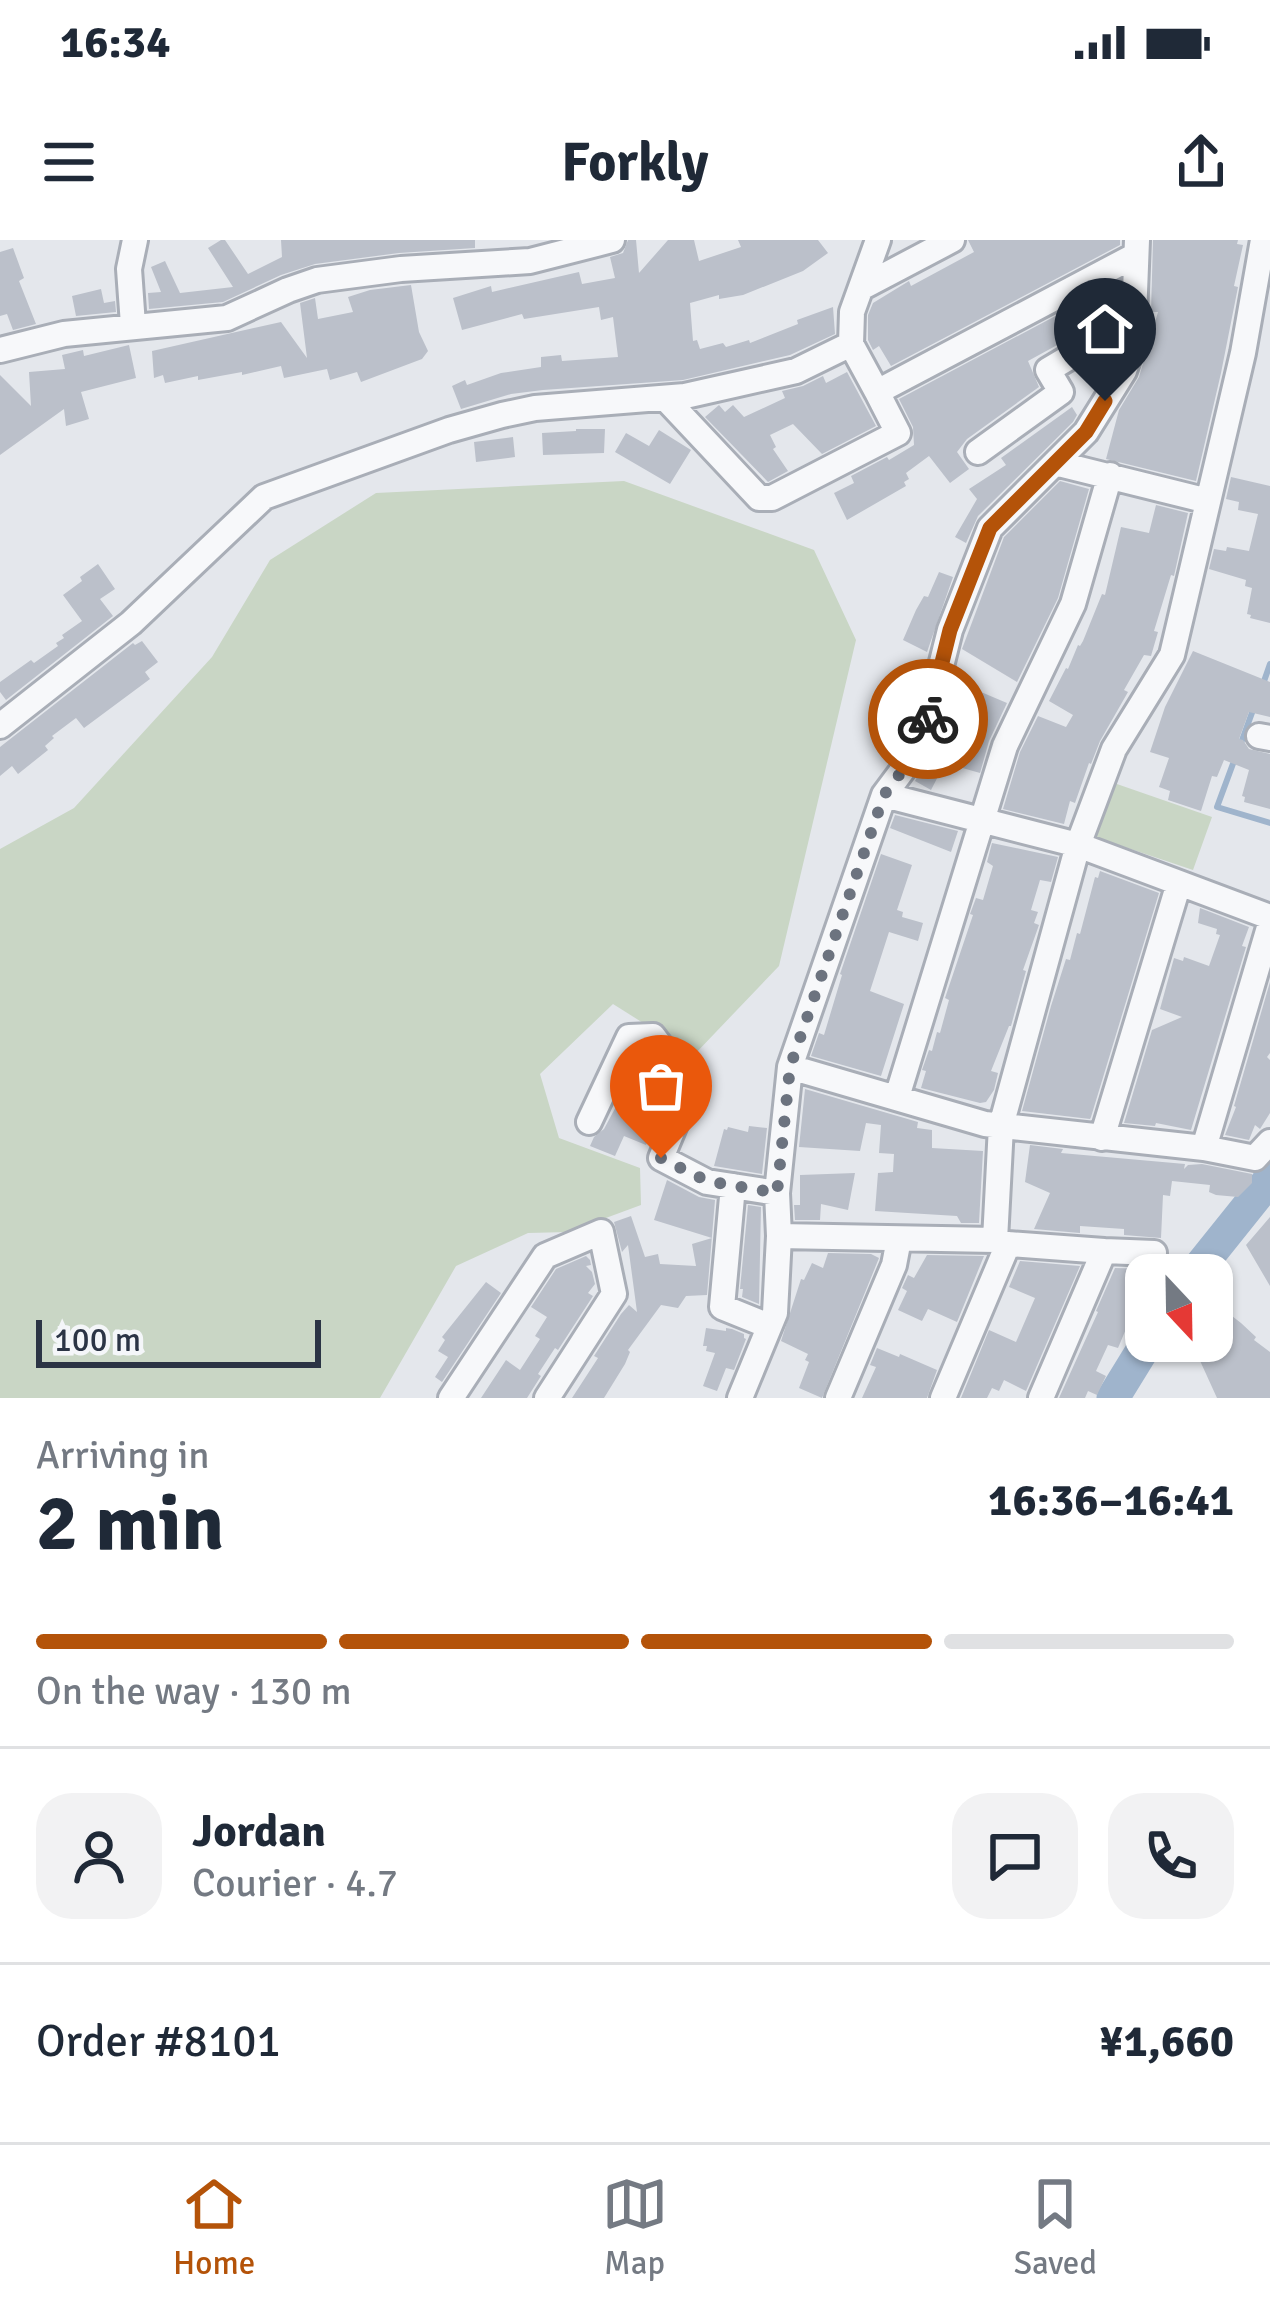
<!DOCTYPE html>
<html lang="en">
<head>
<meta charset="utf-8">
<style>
  body { margin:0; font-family:Signika,sans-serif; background:#f2f2f3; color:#1f2937; height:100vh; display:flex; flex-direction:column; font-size:45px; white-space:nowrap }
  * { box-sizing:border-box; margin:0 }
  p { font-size:39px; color:#747a83 }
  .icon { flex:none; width:66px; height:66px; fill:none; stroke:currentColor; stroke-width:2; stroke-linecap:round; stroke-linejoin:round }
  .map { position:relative; height:1158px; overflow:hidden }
  .panel { display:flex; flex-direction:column; background:#fff; flex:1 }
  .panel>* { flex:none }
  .needle { width:78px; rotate:158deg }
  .controls { position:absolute; left:1125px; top:1014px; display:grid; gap:24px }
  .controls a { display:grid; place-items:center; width:108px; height:108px; border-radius:24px; background:#fff; box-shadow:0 3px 9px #0004; font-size:60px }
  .scale { position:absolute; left:36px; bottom:30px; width:285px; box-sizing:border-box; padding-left:12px; border:6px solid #2b3445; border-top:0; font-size:33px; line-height:42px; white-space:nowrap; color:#2b3445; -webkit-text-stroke:9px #f4f6f9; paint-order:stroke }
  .pin { position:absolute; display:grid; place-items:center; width:102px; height:102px; color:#fff; margin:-123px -51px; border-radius:50% 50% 50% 0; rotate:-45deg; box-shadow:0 0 12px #0007 }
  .pin .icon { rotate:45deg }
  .courier { position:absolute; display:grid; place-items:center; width:120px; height:120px; margin:-60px; border:9px solid #b45309; border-radius:50%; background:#fff; color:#222; box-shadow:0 3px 15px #0007 }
  .summary em { font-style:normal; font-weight:700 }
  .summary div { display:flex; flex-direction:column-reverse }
  .summary { display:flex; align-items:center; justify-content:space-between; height:204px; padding:0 36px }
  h1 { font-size:78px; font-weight:700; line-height:90px }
  .bar { display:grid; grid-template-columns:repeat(4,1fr); gap:18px 12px; align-content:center; height:144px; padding:0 36px }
  .bar i { height:15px; border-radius:9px; background:#e0e1e3 }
  .bar .active { background:#b45309 }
  .bar p { grid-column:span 4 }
  .line { display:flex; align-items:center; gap:30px; padding:0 36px; border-top:3px solid #e0e1e3 }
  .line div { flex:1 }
  .round { display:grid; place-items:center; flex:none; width:126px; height:126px; border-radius:36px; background:#f2f2f3 }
  .status { display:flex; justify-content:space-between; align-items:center; height:84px; padding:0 60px; background:#fff; direction:ltr }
  .status svg { height:33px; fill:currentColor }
  header { display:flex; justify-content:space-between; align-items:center; height:156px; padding:0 36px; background:#fff; font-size:54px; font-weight:700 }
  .tabs { display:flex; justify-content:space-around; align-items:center; height:168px; border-top:3px solid #e0e1e3; background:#fff; font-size:33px; color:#747a83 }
  .tabs a { display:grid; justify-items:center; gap:6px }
  .tabs .active { color:#b45309 }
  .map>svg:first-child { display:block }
</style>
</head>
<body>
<div class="status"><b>16:34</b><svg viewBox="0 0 49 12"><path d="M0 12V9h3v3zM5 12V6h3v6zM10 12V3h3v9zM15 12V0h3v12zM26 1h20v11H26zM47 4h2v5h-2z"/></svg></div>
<header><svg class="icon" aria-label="menu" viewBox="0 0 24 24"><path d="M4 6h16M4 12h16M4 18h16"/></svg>Forkly<svg class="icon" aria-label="share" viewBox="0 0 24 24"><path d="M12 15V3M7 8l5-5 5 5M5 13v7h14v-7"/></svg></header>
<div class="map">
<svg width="1270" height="1158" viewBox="0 0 1270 1158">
  <rect width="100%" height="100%" fill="#e4e7ec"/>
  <path fill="#c9d6c5" d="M624,241L814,310L856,400L779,726L694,815L613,764L540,834L559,898L640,928L641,965L568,992L528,993L456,1026L380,1158H0V609L74,568L212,417L270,320L376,253Z
    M1114,543L1212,577L1193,630L1095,597Z"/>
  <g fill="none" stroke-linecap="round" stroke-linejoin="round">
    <path stroke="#9fb4cc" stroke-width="6" d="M1262,447L1270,424
      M1241,503L1253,470
      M1234,521L1217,567L1270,583"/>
    <path stroke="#9fb4cc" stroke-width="33" d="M1193,1035L1270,939
      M1113,1158L1148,1101"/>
  </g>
  <path fill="#bbc0ca" d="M221,0H225L248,34L282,17L281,0H475V8L399,13L315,24L281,35L223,62L149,69L148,53L161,52L151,27L165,21L180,53L233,47L208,8Z
    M628,0H636L639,33L668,0H694L699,21L741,7L738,0H818L828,13L803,31L743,55L719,59V55L690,63L693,101L697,100L700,109L723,103L726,107L749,100L750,103L798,84L797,80L833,67L835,94L790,115L683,140L543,150L511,154L461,169L452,146L465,140L467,145L501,133L541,127V117L561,115L562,121L618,117L613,77L601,80L599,67L524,79L522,74L462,90L453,58L491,46L492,52L579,32L582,44L615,38L610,17L623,13Z
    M968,0H1120V5L891,126L879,106L873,110L868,100V75L873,63L909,41L911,46L974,12Z
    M1153,0H1238L1237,4L1243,5L1234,46L1238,47L1221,133L1196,241L1106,219L1119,170L1139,137L1158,72H1151Z
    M13,8L24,38L19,41L36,84L13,90L7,74L0,76V12Z
    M411,45L419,92L428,111L422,119L361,142L357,132L330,140L327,129L284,138L281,126L242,135V132L198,140V136L165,143L163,135L154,138L152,111L281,82L307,118L300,63L315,58L318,79L353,72L348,57L370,50Z
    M1110,47L1118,63L1066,89L1070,98L1028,121L1039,147L967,199L957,212L969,229L950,243L929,216L906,233L909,239L904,242L906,246L847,280L834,253L854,243L851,236L887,217L889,220L914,205L913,187L899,159Z
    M101,49L104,63L115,61L116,72L76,76L72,56Z
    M129,105L136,138L81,152L89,179L66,186L64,169L0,215V135L31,166L29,132L65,129L62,115L83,110L84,116Z
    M847,132L876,186L822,214L793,184L770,195L776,207L773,209L788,231L768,242L705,177L719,165L725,172L733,165L744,177L785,158L782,151L803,146L823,136L826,143Z
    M1072,167L1077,175L1073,182L978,276L966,303L955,297L977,259L969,249L1006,225L1001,218Z
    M576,189H605L604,213L543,215L542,193L576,191Z
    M659,190L691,210L670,244L615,212L626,193L649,206Z
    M513,197L515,217L476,222L474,202Z
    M1231,237L1270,246V383L1250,378L1251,375L1247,374L1252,348L1245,346L1246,340L1209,329L1214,309L1226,311L1227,307L1249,311L1258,274L1238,270L1239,262L1226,259Z
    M1060,241L1089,249L1058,358L1017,442L962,409L1004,297Z
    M1156,265L1188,273L1174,336L1171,335L1154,391L1158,392L1151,416L1144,415L1124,450L1128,452L1100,501L1091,524L1089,523L1075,563L1070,561L1064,584L1003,569L1020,512L1038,476L1066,487L1073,475L1049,461L1066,428L1068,429L1078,405L1080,406L1083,401L1102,354L1105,355L1121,287L1149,293Z
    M98,324L115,349L100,359L113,376L6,460L0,452V442L31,420L34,423L58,406L56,403L64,398L62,395L82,381L63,355L82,341L80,337Z
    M939,332L953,337L927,412L903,400L916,370L924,356L928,357Z
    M142,401L158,422L145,432L150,439L84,488L76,478L52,496L54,498L45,506L48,510L18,534L12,526L0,536V507L133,403L135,405Z
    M1193,411L1270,442V477L1249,472L1239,499L1243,500L1249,509L1270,514V569L1244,562L1245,557L1242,556L1249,530L1224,520L1217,537L1212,536L1201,571L1168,560L1170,551L1159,547L1169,518L1150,512L1165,467Z
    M953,446L981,452L1007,463L989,501L980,533L945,523L931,550L915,541L942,489Z
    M895,575L958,591L951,612L890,588Z
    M992,603L1058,617L1051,642L1040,640L1031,670L1038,672L1034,683L1039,685L1023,730L1026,731L1011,786H1009L991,831L998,833L994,850L986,862L980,863L921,848L926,831L922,830L929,810L932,811L937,792L940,793L949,760L945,758L973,675L970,674L976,658L983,660L993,626L987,622Z
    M881,614L912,625L897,670L903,672L902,677L923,683L918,701L889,692L870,751L904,764L881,836L811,816L819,793L824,795L842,735L840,734Z
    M1100,631L1159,653L1091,877L1090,879L1022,871L1051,766L1066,719L1070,720L1077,693L1080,694L1095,637L1098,638Z
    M1200,668L1249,687L1242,706L1246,707L1191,890L1156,883L1155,886L1124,883L1152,790L1182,777L1160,769L1174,718L1183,721L1184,717L1209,726L1220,695L1216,694L1217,689L1198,683Z
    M1270,742V813L1267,817L1270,820V873L1260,889L1255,885L1249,900L1225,895L1236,867L1234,866Z
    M640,813H645L672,848L646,905L624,896L615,916L590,906L594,897L604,889L619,861Z
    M805,849L918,882L917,888L932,890V908L983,911L979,983H961L957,976L875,971L878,933L893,932L894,914L879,913L881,885L866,883L860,911L799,907Z
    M749,886L767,888L762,934L714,926L724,889L727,890L728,887L748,892Z
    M1030,905L1063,909L1061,913L1185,924L1184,929L1188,925L1202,924L1252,934V943L1238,957L1216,955L1209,952L1210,945L1172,941L1170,956L1163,955L1161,998L1124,995V989L1080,986V993L1034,989L1050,953L1025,942Z
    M855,933L848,970L821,964L820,980H795L794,965H800V935Z
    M667,940L699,957L715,960L707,1055L686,1056L678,1068L661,1065L628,1110L630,1112L625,1124L604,1158H572L598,1118L594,1116L621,1074L629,1065L637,1072L628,1005L622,1012L614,982L631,976L645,1017L658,1014L660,1024L696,1026L692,1004L712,998L654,980Z
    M748,965L761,967L759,1064L742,1057L743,1049H740Z
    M1270,977V1046L1246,1005Z
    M828,1013L871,1014L879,1018L822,1158L799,1148L809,1122L805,1120L808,1114L781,1101L801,1039L804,1040L812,1023L823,1028Z
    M927,1015L984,1016L957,1082L928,1069L922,1081L898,1070L907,1051L902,1048L908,1035L914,1038Z
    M1193,1015L1175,1035H1146V1061L1140,1073L1134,1070L1118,1108L1108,1105L1096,1131L1106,1136L1097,1155L1088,1151L1085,1158H1059L1098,1072L1096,1071L1115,1028L1155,1029L1163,1027L1170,1016Z
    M586,1016L590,1020L591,1025L586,1026L592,1032L595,1044L588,1053L593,1056L558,1110L555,1108L538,1134L541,1136L527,1158H481L506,1120L520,1130L540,1099L535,1096L547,1077L531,1067L556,1029Z
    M1020,1021L1080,1026L1026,1151L1004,1140L999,1151L992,1148L987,1158H961L989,1090L1016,1102L1035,1058L1009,1047Z
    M486,1042L501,1053L442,1142L435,1137L448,1117L438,1111L445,1100L442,1097Z
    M1212,1068L1220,1074L1223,1069L1241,1083L1256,1097L1254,1100L1270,1112V1158H1217L1191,1101H1212Z
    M706,1088L726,1091V1088L732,1089L744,1094V1098L746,1099L734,1130L726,1128L717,1151L703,1146L715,1113L706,1111L707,1106H703Z
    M877,1108L899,1117L900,1114L937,1130L927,1158H862L876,1127L870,1125Z"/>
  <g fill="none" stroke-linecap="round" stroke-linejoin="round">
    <defs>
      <path id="street" d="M878,0L852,72L851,104L877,152L1136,15
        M1137,0L1133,104L1124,131L1086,192L990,288L950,390L927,482L907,524L884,555L790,827L985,884L1204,908L1270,684
        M861,48L952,0
        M133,85L129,29L135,0
        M0,110L64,94L227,78L288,50L317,40L401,29L530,21L612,0
        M665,158L759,258H772L898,193L877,152
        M978,212L1061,152L1048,130L1134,79
        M1055,223L1208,261
        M0,486L131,383L264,257L449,190L502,175L535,168L685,156L796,131L851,104
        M1259,496L1270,498
        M884,555L1078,605L1270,677
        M897,857L1005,506L1073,364L1110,235
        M589,882L629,797L653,796L691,846L661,918L707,942L777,953
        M1102,898L1179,643
        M1204,908L1255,918L1270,902
        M733,946L722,1067L769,1086
        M779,996L995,1000L1008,1004L1104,1011L1041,1158
        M995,1000L1001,886L1078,605L1114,509L1172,415L1243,113L1263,0
        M1104,1011L1154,1013
        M451,1158L545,1016L601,992L614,1054L547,1158
        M740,1158L775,1073L779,996L777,953L790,827
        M838,1158L894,1025L899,999
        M943,1158L1008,1004"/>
    </defs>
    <use href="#street" stroke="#a9aeb7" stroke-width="30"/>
    <use href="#street" stroke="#f7f8fa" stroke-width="24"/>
  </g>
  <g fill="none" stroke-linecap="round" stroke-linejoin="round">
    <path stroke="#6c737f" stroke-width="12" stroke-dasharray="0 21.6" d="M661,918L707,941L777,953L790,827L884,555L907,524L928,479"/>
    <path stroke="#b45309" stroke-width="15" d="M928,479L950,390L990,288L1086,192L1105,161"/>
  </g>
</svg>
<div class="controls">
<a><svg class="needle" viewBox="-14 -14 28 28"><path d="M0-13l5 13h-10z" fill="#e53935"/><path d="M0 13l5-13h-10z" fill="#747a83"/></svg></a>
</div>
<div class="scale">100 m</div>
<div class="pin" style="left:661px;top:918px;background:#ea580c"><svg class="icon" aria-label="bag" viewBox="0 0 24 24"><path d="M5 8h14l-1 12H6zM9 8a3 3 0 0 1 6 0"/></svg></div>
<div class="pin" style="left:1105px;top:161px;background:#1f2937"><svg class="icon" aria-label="home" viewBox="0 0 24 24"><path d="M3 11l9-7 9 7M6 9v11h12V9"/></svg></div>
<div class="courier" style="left:928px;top:479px"><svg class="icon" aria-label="bike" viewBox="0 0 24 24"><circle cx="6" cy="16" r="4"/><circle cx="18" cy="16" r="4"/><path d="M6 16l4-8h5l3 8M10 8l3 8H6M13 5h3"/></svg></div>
</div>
<section class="panel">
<div class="summary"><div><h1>2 min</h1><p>Arriving in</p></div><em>16:36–16:41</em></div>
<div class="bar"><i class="active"></i><i class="active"></i><i class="active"></i><i></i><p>On the way · 130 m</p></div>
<div class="line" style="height:216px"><a class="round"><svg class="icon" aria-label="person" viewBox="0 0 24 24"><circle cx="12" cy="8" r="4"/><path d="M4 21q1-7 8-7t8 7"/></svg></a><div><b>Jordan</b><p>Courier · 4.7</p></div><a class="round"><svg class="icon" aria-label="chat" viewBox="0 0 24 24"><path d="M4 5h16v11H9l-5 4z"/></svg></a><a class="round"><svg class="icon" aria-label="phone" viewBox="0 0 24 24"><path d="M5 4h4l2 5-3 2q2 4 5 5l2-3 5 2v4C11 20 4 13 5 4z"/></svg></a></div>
<div class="line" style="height:156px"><div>Order #8101</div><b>¥1,660</b></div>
</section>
<nav class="tabs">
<a class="active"><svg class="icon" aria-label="home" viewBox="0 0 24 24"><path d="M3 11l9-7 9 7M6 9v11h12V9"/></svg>Home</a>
<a><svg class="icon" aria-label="map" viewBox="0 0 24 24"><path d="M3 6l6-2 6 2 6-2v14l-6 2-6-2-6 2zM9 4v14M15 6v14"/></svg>Map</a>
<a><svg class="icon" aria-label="saved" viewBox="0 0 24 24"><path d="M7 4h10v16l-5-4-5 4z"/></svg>Saved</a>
</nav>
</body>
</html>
